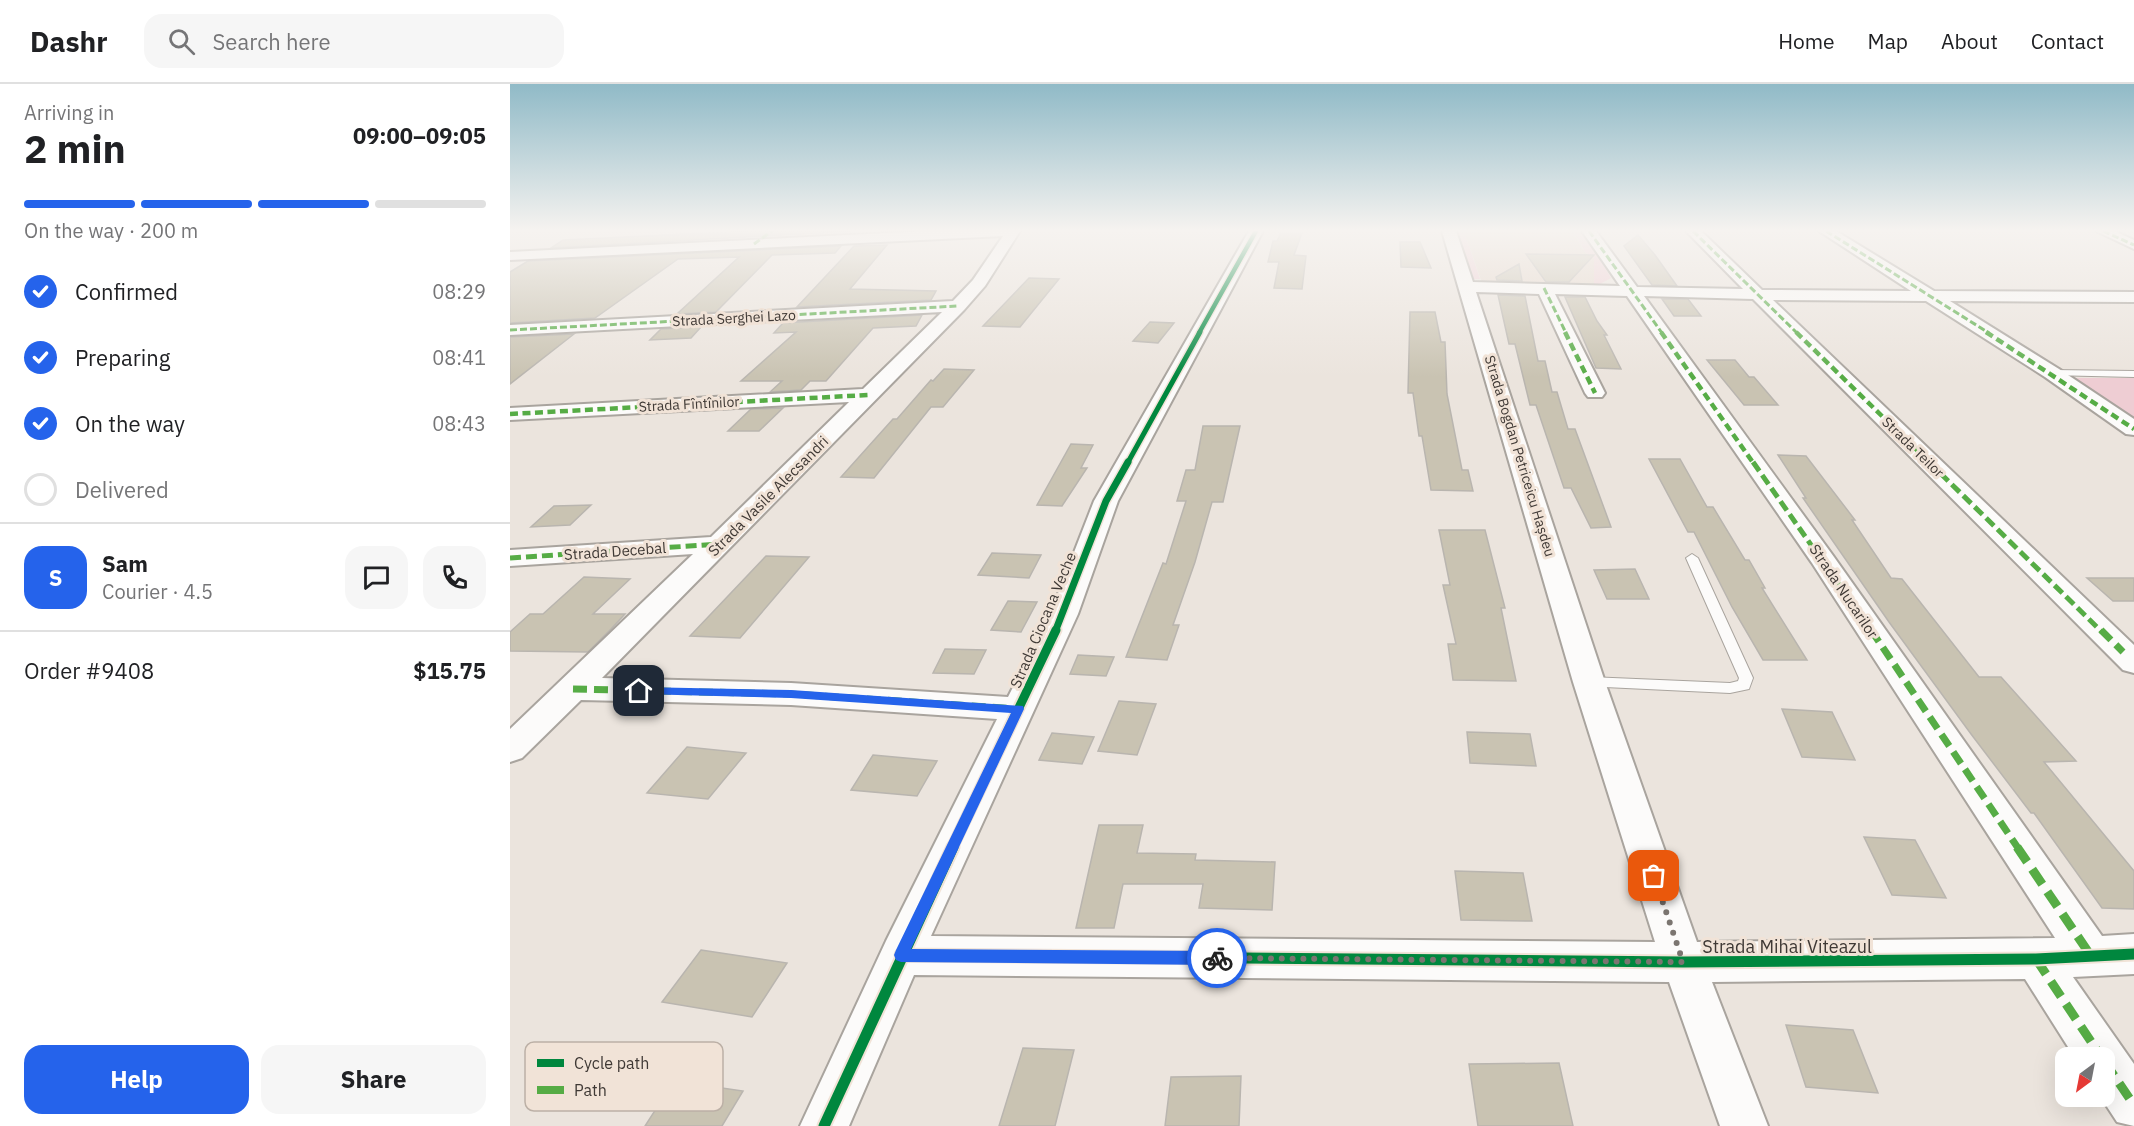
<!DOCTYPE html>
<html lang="en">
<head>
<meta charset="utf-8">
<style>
  body { margin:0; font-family:"IBM Plex Sans",sans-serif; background:#f6f6f6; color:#202124; height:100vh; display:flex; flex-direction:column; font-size:22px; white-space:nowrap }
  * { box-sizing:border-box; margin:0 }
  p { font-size:20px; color:#757577 }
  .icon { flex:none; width:33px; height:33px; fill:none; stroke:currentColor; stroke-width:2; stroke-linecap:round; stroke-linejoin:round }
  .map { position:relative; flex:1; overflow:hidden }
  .sheet { display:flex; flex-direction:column; background:#fff; width:510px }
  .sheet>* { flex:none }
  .needle { width:39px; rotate:212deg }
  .tools { position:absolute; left:1545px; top:963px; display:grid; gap:12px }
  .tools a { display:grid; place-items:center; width:60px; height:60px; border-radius:12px; background:#fff; box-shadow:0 6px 24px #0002; font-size:30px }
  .pin { position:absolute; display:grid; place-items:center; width:51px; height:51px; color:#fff; margin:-26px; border-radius:12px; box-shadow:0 3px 9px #0006 }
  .courier { position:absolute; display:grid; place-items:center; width:60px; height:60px; margin:-30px; border:4px solid #2563eb; border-radius:50%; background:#fff; color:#222; box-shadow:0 2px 8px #0007 }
  .headline em { font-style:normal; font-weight:700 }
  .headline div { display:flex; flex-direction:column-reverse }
  .headline { display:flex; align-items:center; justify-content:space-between; height:102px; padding:0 24px }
  h1 { font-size:39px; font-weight:700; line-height:45px }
  .bar { display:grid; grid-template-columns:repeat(4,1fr); gap:9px 6px; align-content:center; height:72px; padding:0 24px }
  .bar i { height:8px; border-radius:4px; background:#e0e0e0 }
  .bar .selected { background:#2563eb }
  .bar p { grid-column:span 4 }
  .line { display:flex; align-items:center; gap:15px; padding:0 24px; border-top:2px solid #e0e0e0 }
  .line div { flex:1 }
  .round { display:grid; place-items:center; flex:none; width:63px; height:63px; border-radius:18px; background:#f6f6f6 }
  ol { padding:0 24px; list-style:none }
  li { display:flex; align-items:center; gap:18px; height:66px }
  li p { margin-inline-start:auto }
  li .icon { padding:6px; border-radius:50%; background:#2563eb; color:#fff; stroke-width:4 }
  li:last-child { color:#757577 }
  li i { width:33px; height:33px; border:3px solid #e0e0e0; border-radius:50% }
  .button { display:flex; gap:12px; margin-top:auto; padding:12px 24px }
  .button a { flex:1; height:69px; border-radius:18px; background:#2563eb; color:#fff; font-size:24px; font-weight:700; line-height:69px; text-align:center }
  .button a+a { background:#f6f6f6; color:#202124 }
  header { display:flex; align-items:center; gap:36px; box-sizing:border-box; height:84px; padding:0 30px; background:#fff; border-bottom:2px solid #e0e0e0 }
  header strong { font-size:28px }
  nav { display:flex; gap:33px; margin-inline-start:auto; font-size:21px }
  .search { width:420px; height:54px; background:#f6f6f6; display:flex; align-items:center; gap:15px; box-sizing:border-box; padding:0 21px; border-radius:18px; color:#757577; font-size:22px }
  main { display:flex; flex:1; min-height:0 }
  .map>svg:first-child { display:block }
</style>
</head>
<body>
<header>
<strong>Dashr</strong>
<div class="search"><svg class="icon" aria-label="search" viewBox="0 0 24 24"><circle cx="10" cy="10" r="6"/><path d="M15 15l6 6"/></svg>Search here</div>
<nav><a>Home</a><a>Map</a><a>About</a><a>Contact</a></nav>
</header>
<main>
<section class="sheet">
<div class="headline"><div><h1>2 min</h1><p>Arriving in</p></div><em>09:00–09:05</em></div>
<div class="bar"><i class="selected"></i><i class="selected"></i><i class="selected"></i><i></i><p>On the way · 200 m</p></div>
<ol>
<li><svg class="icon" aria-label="check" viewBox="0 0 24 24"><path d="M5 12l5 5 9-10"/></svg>Confirmed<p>08:29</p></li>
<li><svg class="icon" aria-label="check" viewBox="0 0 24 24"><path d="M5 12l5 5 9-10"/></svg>Preparing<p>08:41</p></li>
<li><svg class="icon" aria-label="check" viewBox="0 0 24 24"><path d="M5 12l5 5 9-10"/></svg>On the way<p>08:43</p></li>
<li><i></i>Delivered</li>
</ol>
<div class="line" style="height:108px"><b class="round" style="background:#2563eb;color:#fff">S</b><div><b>Sam</b><p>Courier · 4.5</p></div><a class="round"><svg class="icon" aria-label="chat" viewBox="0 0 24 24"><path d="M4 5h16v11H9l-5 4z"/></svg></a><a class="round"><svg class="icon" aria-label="phone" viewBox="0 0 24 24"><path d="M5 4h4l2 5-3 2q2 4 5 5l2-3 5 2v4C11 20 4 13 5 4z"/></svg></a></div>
<div class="line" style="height:78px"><div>Order #9408</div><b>$15.75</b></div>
<div class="button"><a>Help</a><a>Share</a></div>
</section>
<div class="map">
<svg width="1624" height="1042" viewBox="0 0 1624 1042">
  <rect width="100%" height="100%" fill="#ebe4dd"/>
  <path fill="#e5d7cb" d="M954,147H1062L1075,168L1084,174V201L972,199Z"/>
  <path fill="#eecdd3" d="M946,147H954L970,195H962Z
    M1063,147H1073L1101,194L1086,202L1036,201H1084V174L1075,168Z
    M1559,294H1624V337Z"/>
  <path fill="#c9c3b2" stroke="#b9b5af" stroke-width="1.5" d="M238,147H343L41,164L53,156Z
    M771,149H792L784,171L796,172L792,205L764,204L769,178H758L763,157H767Z
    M1128,151L1145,171L1167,202L1142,201L1114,162Z
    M890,158H910L921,184L891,183Z
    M377,161L340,205L426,207L421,216L287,223L344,162Z
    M331,162L325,169L262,171L206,228L167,230L229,173L168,175L85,234L0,239V188L18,177Z
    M1016,170L1084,171L1059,198H1036Z
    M1009,180L1012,197L987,196L986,193Z
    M519,194L549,195L510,243L473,242Z
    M988,211L1015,212L1028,277H1035L1042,308H1047L1058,345H1065L1101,443L1081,444L1061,404H1054L1026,321H1020L1005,260H999Z
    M1055,213H1075L1087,237L1097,251H1094L1111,285L1086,284Z
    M1152,215H1178L1191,232H1164Z
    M900,228H925L931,258H935L937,310L952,386H958L963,407L921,406L912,352H909L903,309H898Z
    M412,231L406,242L363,244L316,297H300L291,306L260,308L272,297H231L286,248L264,249L273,239Z
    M640,238L664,239L648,259L623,257Z
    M191,243L181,254L140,256L151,245Z
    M64,250L0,300V253Z
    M1197,276H1225L1239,293H1244L1268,321H1234Z
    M434,285L464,286L433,323H421L364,394L331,393L383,335H387L421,296L423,297Z
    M273,324L249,347H218L241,325Z
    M693,342H730L713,418H702L685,478L663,541H669L657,576L616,573L653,479L656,480L676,417H667L676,386H685Z
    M561,360L583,361L571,384H577L552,422L527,421Z
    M1268,371L1296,372L1345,436H1342L1381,494L1392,495L1469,593H1491L1566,677L1534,678L1624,787V825L1592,824L1524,729H1521L1461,650L1379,538L1293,414H1296Z
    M1139,375H1170L1197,423H1203L1235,476H1239L1255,504H1252L1297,576H1253L1222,523L1184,448H1178Z
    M81,421L60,441L21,443L44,422Z
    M929,446H975L995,524H991L1006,597L943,596L938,560H946L933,501H940Z
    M482,469L531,471L519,494L468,491Z
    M256,472L299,473L230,554L180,552Z
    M1125,485L1139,515H1097L1084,486Z
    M74,493L120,495L83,530H115L101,545L78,568L0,567V548L20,530H33Z
    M1577,494H1624V517H1603Z
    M498,517L527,518L511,548L481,546Z
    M435,565L476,566L464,590L423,589Z
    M568,571L604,573L596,592L560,590Z
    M609,617L646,620L627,671L588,667Z
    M1272,625L1322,628L1345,676L1292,673Z
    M957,648L1020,650L1026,682L960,679Z
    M542,649L584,653L572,680L529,676Z
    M177,663L236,669L198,715L137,709Z
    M363,671L427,677L407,712L341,706Z
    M589,741H633L627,769L686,770L685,776L765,778L762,826L689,824L693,800H613L604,844H566Z
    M1354,753L1405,756L1436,814L1382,811Z
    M945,787L1013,789L1022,837L951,836Z
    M191,866L277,879L242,933L152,918Z
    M1276,941L1343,946L1368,1009L1296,1003Z
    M513,964L564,966L545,1042H489Z
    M1049,979L1063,1042H968L959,980Z
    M731,992L729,1042H655L661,993Z
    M164,997L233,1007L212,1042H135Z"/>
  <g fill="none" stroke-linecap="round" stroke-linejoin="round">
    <defs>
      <path id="service" d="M1542,286L1624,287V293L1539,291L1537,289Z
        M1182,470L1188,474L1243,594L1239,605L1220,609L1074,602L1072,598L1074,594L1079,593L1220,599L1228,597L1229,594L1176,474Z"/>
      <path id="minor" d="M418,147H510L475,202L454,226L92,594L281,599L498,613L540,530L584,417L739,147H753L608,417L568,530L421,852L1145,858L1063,598L932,147H946L963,198L1110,202L1072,147H1086L1127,203L1233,205L1176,147H1191L1252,206L1401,207L1309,147H1326L1424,207L1624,208V218L1440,217L1549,285L1624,335V351L1616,350L1535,293L1416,217L1263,216L1624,561V589L1613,586L1243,215L1134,212L1324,473L1592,852L1624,850V890L1563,893L1624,980V1042L1607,1038L1590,1012H1594V974H1565L1515,895L1202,898L1258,1042H1210L1159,898L404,891L339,1042H290L376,857L487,635L281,621L71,616L12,674L0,678V645L183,470L0,482V466L201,453L339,318L0,336V324L353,305L432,228L0,251V241L443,217L463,196L493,152L0,176V168ZM966,208L1029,210L1075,309L1078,313H1092L1095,309L1045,210L1117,212L1302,479L1545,854L1187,858L1095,598Z
        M1586,147H1604L1624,156V165Z"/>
    </defs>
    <use href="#service" stroke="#a9a49e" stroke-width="2"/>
    <use href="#minor" stroke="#a9a49e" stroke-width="4"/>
    <use href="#service" fill="#fcfbfa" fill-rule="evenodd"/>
    <use href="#minor" fill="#fcfbfa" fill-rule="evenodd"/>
    <path stroke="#56ac45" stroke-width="3" stroke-dasharray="7 3" stroke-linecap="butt" d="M1079,147L1152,249
      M1183,147L1287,249
      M1316,147L1479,249
      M1593,147L1624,161
      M244,160L262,147
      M1034,204L1056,249
      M0,246L448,222"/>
    <path stroke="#56ac45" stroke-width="4.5" stroke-dasharray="8 4.5" stroke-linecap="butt" d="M1055,248L1085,309
      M1151,248L1244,380
      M1286,248L1421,380
      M1476,248L1624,345
      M0,330L358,311"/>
    <path stroke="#56ac45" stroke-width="5" stroke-dasharray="11 5" stroke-linecap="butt" d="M1243,378L1362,548
      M1419,378L1592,548
      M0,474L210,460"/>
    <path stroke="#56ac45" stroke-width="7" stroke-dasharray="14 7" stroke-linecap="butt" d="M1361,546L1508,764
      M1591,546L1613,568
      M63,605L281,610L509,625"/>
    <path stroke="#56ac45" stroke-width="9" stroke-dasharray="18 9" stroke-linecap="butt" d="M1507,763L1581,872
      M1526,875L1592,974
      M1594,977L1624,1021"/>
    <defs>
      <path id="cycleway-far4" d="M689,249L746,147"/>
      <path id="cycleway-far3" d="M617,380L690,248"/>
      <path id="cycleway-far2" d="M545,548L596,417L618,378"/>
      <path id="cycleway-far1" d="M442,764L546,546"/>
      <path id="cycleway" d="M391,871L1173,878L1526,875L1624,870
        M314,1042L443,763"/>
    </defs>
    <use href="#cycleway-far4" stroke="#f1e3d7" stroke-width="7"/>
    <use href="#cycleway-far3" stroke="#f1e3d7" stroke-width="8"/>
    <use href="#cycleway-far2" stroke="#f1e3d7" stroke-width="10"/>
    <use href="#cycleway-far1" stroke="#f1e3d7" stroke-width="13"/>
    <use href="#cycleway" stroke="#f1e3d7" stroke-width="15"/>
    <use href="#cycleway-far4" stroke="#00873e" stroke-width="4.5"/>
    <use href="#cycleway-far3" stroke="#00873e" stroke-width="5"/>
    <use href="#cycleway-far2" stroke="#00873e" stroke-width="7"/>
    <use href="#cycleway-far1" stroke="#00873e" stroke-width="9"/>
    <use href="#cycleway" stroke="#00873e" stroke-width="11"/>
  </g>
  <linearGradient id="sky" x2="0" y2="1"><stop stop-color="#90bac7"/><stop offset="0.5" stop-color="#f6f3f0"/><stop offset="1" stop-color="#f6f3f0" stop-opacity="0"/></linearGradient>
  <rect width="1624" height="293" fill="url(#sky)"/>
  <path fill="#2563eb" d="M129,603L281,606L513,622L514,625L401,865L707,867L713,869L715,874L713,879L707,881L391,878L386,876L384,871L386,866L501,629L281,614L129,610L123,607Z"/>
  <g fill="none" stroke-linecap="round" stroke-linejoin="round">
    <path stroke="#7b7570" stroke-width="6" stroke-dasharray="0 10.8" d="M707,874L1173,878L1144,792"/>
  </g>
  <g text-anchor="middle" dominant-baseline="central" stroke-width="6" stroke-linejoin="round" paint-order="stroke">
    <g font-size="14" fill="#3f3935" stroke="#f1e3d7">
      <text transform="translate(224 234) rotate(-3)">Strada Serghei Lazo</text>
      <text transform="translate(179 320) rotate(-3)">Strada Fîntînilor</text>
      <text transform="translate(1403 363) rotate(44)">Strada Teilor</text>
      <text transform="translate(1010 372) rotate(73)">Strada Bogdan Petriceicu Hașdeu</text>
    </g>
    <g font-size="15" fill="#3f3935" stroke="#f1e3d7">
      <text transform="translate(258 412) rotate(-45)">Strada Vasile Alecsandri</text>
      <text transform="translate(105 467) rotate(-4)">Strada Decebal</text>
      <text transform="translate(1334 507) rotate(56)">Strada Nucarilor</text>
      <text transform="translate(533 536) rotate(-67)">Strada Ciocana Veche</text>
    </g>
    <g font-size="18" fill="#3f3935" stroke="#f1e3d7">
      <text x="1277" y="862">Strada Mihai Viteazul</text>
    </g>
  </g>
  <rect x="15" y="958" width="198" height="69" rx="9" fill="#f1e3d7" stroke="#bcb0a6" stroke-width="1.5"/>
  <rect x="27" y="975" width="27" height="8" fill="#00873e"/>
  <rect x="27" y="1002" width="27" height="8" fill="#56ac45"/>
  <g font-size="16" fill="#3f3935">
    <text x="64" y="985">Cycle path</text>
    <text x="64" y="1012">Path</text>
  </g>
</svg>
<div class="tools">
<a><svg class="needle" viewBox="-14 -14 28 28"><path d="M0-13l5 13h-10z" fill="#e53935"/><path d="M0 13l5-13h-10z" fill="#757577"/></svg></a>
</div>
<div class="pin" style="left:1144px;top:792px;background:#ea580c"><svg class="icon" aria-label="bag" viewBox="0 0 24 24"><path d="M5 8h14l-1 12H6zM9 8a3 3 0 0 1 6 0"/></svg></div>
<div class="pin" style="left:129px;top:607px;background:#1f2937"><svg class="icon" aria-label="home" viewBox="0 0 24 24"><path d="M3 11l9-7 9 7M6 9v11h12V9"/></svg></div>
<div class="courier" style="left:707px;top:874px"><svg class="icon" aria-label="bike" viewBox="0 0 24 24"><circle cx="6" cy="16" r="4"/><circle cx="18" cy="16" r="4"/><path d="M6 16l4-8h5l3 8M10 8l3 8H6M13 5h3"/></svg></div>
</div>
</main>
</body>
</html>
